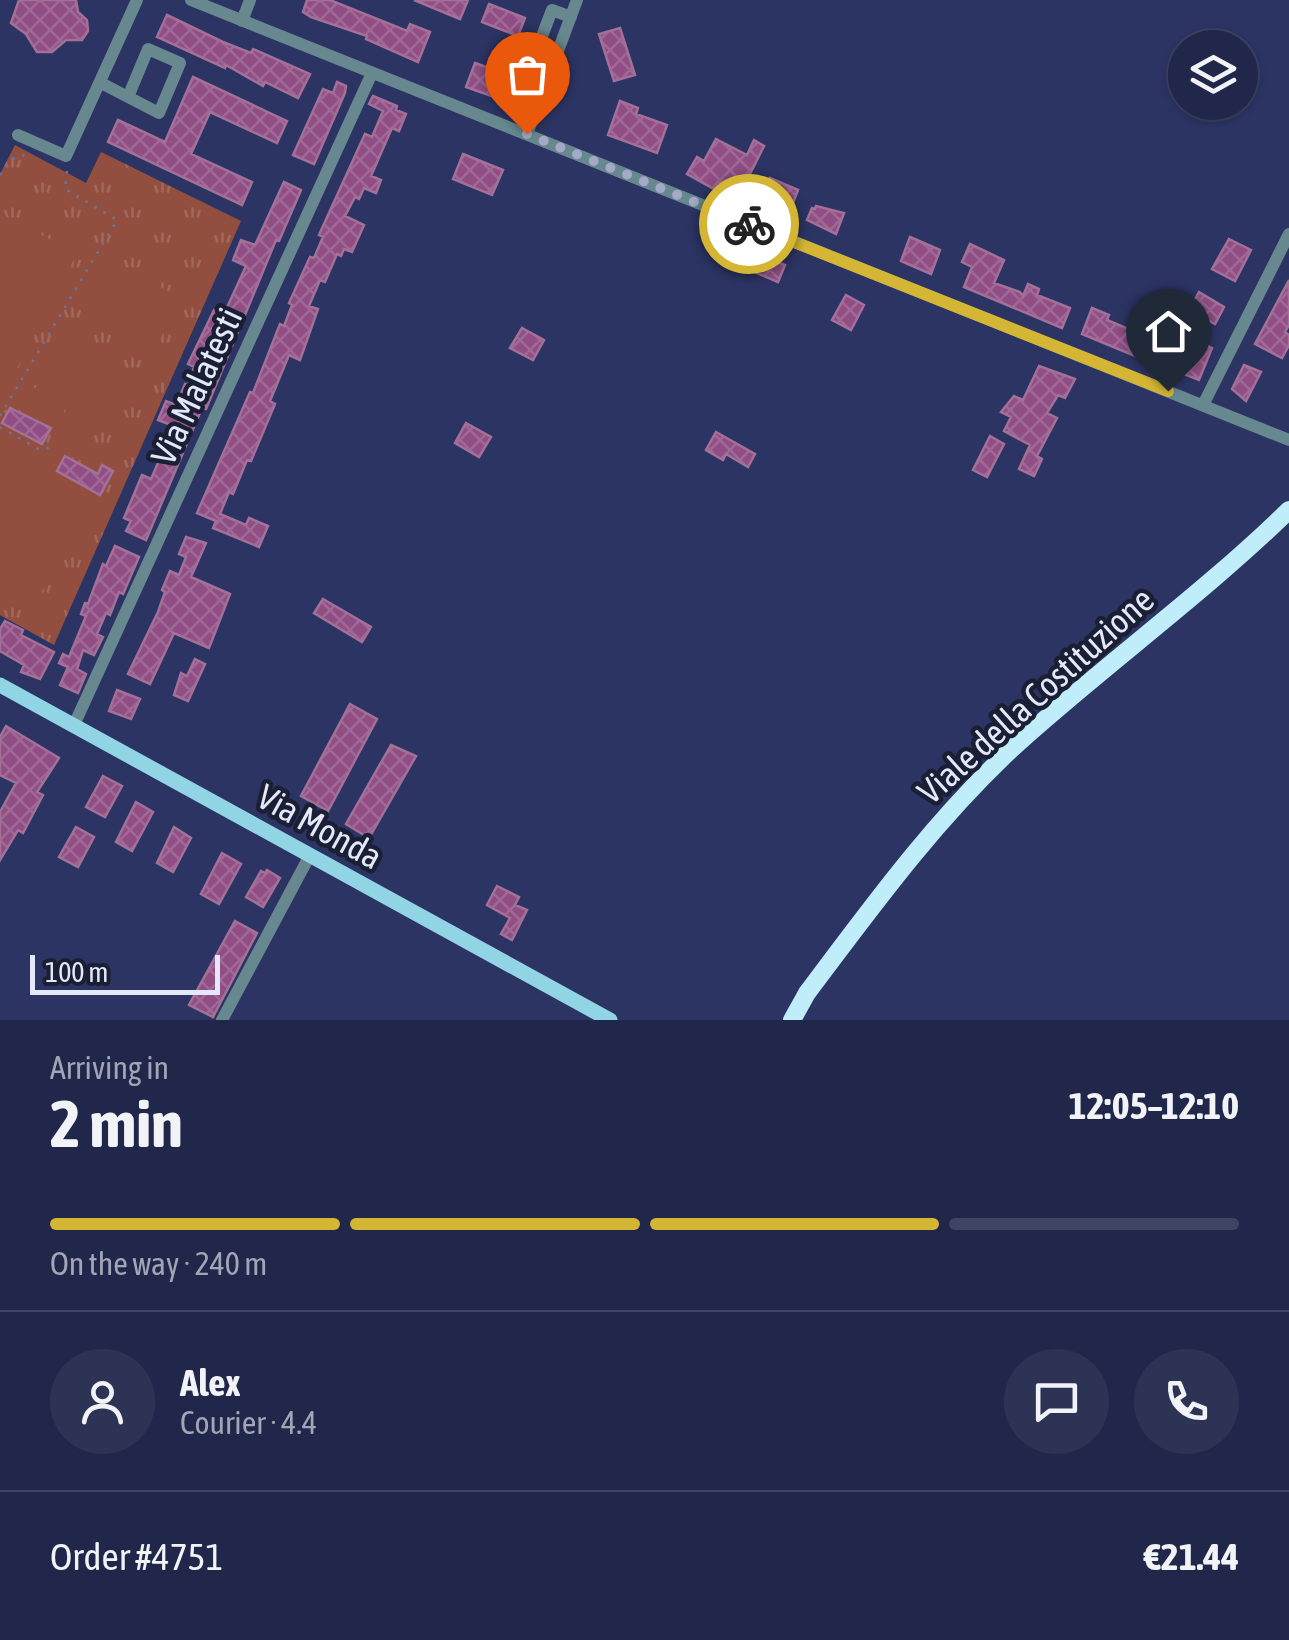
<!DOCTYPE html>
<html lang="en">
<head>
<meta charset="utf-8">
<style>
  body { margin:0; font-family:"Asap Condensed",sans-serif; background:#2d3355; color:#f1f3f6; height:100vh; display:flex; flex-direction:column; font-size:38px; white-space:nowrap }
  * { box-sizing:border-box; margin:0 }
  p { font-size:32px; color:#a2a5b5 }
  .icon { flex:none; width:55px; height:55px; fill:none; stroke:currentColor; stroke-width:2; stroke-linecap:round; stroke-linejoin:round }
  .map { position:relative; height:1020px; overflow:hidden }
  .details { display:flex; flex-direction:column; background:#21274b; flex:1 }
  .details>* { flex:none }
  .buttons { position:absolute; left:1168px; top:30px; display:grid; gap:20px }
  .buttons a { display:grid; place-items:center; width:90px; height:90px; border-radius:50%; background:#21274b; box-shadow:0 2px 8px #0004,0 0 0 2px #3e4463; font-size:50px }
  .scale { position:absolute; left:30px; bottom:25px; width:190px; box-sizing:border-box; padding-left:10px; border:5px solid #e3e8fa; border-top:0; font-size:28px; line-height:35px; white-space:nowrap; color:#e3e8fa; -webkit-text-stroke:8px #1a1f34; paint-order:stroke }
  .pin { position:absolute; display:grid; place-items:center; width:85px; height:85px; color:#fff; margin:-102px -42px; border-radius:50% 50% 50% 0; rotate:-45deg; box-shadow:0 0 10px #0007 }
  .pin .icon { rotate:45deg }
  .courier { position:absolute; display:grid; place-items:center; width:100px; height:100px; margin:-50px; border:8px solid #d5b534; border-radius:50%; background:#fff; color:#222; box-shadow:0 2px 12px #0007 }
  .head em { font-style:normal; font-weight:700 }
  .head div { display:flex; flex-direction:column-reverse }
  .head { display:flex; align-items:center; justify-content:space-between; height:170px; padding:0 50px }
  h1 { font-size:65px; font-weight:700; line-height:75px }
  .bar { display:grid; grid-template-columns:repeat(4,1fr); gap:15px 10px; align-content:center; height:120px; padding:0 50px }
  .bar i { height:12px; border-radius:8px; background:#3e4463 }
  .bar .on { background:#d5b534 }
  .bar p { grid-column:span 4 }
  .line { display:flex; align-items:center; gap:25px; padding:0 50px; border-top:2px solid #3e4463 }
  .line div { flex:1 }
  .round { display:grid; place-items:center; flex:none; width:105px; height:105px; border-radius:52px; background:#2d3355 }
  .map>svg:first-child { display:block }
</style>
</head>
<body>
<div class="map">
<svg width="1289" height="1020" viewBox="0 0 1289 1020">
  <defs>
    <pattern id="park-tufts" width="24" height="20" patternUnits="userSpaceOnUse" patternTransform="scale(2.5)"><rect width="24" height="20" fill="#924f3f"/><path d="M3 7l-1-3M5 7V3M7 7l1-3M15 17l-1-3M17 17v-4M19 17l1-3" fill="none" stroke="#a1685c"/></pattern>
    <pattern id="building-cross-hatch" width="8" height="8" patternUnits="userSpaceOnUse" patternTransform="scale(2.5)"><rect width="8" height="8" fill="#904e84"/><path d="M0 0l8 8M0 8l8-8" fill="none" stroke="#9f6896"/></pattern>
  </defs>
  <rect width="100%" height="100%" fill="#2c3464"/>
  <path fill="url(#park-tufts)" d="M15,145L86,183L101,152L241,221L54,645L0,615V174Z"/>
  <path fill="#924f3f" d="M0,214L77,253L0,401Z
    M99,252L180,298L154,353L71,304Z
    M63,337L93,354L59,414L30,398Z
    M96,356L126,373L93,433L63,416Z
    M0,446L93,497L37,600L0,582Z"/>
  <path fill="url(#building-cross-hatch)" stroke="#a37098" stroke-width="2.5" d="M19,0H76L78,12L87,20L88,31L82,40H66L52,52H37L26,34L11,23Z
    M307,0H330L407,31L410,24L430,32L418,62L366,39L367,36L311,17L303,12Z
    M414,0H468L460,19Z
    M489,4L525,18L518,36L482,22Z
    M167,15L223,42L251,53L253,49L310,74L298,98L265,82L263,86L226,65L225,68L157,37Z
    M620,28L635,75L614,81L599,34Z
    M475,63L489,68L490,63L505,69L494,97L466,87Z
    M193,77L287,121L277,143L210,112L191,154L252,182L242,205L108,142L118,120L165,142Z
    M337,82L346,86L345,93L314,164L293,155L323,89L333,93Z
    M373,96L397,106L396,110L406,114L399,131L392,128L371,176L381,180L376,193L364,188L359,199L355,197L345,216L364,225L352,252L344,249L341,256L337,254L325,282L320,280L309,306L318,309L300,360L289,355L270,401L275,404L251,461L247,460L233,494L229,492L220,514L246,525L249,518L268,526L259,547L213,528L216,521L197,513L250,392L253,393L280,324L284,326L292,305L289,303L310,257L314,258L323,237L319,235L365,134L372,137L383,111L369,104Z
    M620,101L638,108L636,114L667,125L657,153L608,135Z
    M716,139L747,155L754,140L764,146L750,174L768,183L770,178L798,190L788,216L718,182L714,189L687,174L697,157L704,161Z
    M463,154L503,170L492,195L453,179Z
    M284,182L301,190L279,241L276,240L206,409L202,408L146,540L126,531L131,521L124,518L142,475L151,479L174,426L158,420L166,401L176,405L185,384L188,385L194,367L188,364L214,310L224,314L246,266L233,260L241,240L255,245Z
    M816,206L844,213L836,234L807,220L812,208L815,209Z
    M910,237L940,250L931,274L901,261Z
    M1229,239L1251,250L1235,281L1212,269Z
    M730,243L785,265L778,282L724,259Z
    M970,244L1004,260L994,283L1020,292L1023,296L1028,284L1039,289L1037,295L1070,308L1062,328L964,287L972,267L962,262Z
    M1289,280V325L1285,332L1289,335V345L1282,358L1255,344Z
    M1199,292L1224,307L1215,324L1189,310Z
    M846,295L864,305L851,330L832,320Z
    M1092,308L1109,315L1107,320L1128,329L1132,321L1151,331L1155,321L1169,327L1167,332L1176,336L1174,342L1198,352L1202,343L1212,348L1199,380L1163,366L1171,349L1153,341L1145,360L1082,334Z
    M522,328L544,340L533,360L510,348Z
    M1244,365L1261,372L1246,401L1232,389Z
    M1039,366L1075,379L1065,398L1058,395L1047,413L1057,418L1037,456L1042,459L1034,476L1019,469L1030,445L1004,431L1011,417L1001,412L1014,396L1023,400Z
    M10,408L51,428L42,444L2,423Z
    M466,423L491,437L479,457L455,443Z
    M716,432L755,454L748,467L726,454L723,460L706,450Z
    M990,436L1004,444L987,477L973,470Z
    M65,456L98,474L102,465L113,471L100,495L57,471Z
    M186,537L206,543L191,577L230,594L209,648L174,633L150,684L128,674L158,612L165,592L162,590L170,571L179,575L186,557L179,554Z
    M115,546L139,557L123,594L119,592L110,615L106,613L97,634L103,637L94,655L83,650L77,669L86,674L78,693L60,685L68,667L59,663L63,654L69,657L86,616L81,614L85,603L88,604L103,564L106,566Z
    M323,599L371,627L362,642L314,613Z
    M5,621L23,630L21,635L54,652L40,679L21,672L24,665L0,651V629Z
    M195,659L205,664L188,701L174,695L181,673L187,676Z
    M117,690L140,699L131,719L109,711Z
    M350,704L377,719L328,811L301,796Z
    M6,726L59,758L37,792L43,795L23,833L18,830L0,860V812L16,783L0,775V737Z
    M391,745L416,756L369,838L346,824Z
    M103,776L122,786L105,817L86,807Z
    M136,802L153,812L132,851L116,842Z
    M76,827L94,837L78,867L59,857Z
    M174,827L191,838L173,872L157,863Z
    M222,853L241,864L219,904L201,894Z
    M267,870L280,878L263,907L246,897L261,871L265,873Z
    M497,886L519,897L515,905L527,910L512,940L501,934L510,918L487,905Z
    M235,921L257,933L213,1017L189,1005Z"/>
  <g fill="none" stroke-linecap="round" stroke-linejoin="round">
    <path stroke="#6d7499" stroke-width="2.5" stroke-dasharray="2.5 8" stroke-linecap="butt" d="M0,175L9,160L23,156L25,151
      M0,416L117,220L65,189L67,171
      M0,427L40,450L52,447"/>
    <path stroke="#67888f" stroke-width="12" d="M191,0L1289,440
      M242,21L250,0
      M101,83L159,113L180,63L148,49L128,97
      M545,85L526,78L552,10L571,17
      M527,134L577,0
      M18,135L66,156L137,0
      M1203,405L1289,234
      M74,725L372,73
      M222,1020L310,855"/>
    <path stroke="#91d5e5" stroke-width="15" d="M0,685L610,1020"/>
    <path stroke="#bfeefa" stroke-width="18" d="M792,1020L807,993C873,905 937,817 1018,743C1107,663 1204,593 1289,510"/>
  </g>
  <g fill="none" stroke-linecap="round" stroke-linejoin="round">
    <path stroke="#a3a9c6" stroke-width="10" stroke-dasharray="0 18" d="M527,134L749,224"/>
    <path stroke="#d5b534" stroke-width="12" d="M749,224L1168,391"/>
  </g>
  <g text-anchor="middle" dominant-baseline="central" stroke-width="9" stroke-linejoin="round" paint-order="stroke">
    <g font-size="35" fill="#e3e8fa" stroke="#1a1f34">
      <text transform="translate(196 386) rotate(-65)">Via Malatesti</text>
      <text transform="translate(1035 695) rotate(-42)">Viale della Costituzione</text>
      <text transform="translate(320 826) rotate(29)">Via Monda</text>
    </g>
  </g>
</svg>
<div class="buttons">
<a><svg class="icon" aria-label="layers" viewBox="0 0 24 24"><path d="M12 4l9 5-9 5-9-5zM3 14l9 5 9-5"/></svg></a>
</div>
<div class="scale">100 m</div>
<div class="pin" style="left:527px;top:134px;background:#ea580c"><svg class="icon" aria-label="bag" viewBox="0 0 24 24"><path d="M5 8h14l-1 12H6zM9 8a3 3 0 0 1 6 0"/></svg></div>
<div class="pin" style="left:1168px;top:391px;background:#1f2937"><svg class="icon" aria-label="home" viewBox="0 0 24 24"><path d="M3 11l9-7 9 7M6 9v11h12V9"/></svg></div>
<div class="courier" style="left:749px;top:224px"><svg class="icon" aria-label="bike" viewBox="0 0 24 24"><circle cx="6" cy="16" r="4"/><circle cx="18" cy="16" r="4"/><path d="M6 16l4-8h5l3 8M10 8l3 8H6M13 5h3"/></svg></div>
</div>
<section class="details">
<div class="head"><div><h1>2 min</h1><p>Arriving in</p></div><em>12:05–12:10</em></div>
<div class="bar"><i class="on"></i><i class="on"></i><i class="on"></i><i></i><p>On the way · 240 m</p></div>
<div class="line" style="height:180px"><a class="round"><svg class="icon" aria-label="person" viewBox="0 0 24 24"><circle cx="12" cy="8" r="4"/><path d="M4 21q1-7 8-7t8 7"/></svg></a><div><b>Alex</b><p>Courier · 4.4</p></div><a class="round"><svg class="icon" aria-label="chat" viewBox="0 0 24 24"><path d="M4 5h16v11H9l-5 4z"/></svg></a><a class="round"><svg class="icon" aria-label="phone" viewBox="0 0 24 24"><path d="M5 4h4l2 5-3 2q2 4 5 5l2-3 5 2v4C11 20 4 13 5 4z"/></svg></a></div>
<div class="line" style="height:130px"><div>Order #4751</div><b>€21.44</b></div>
</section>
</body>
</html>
